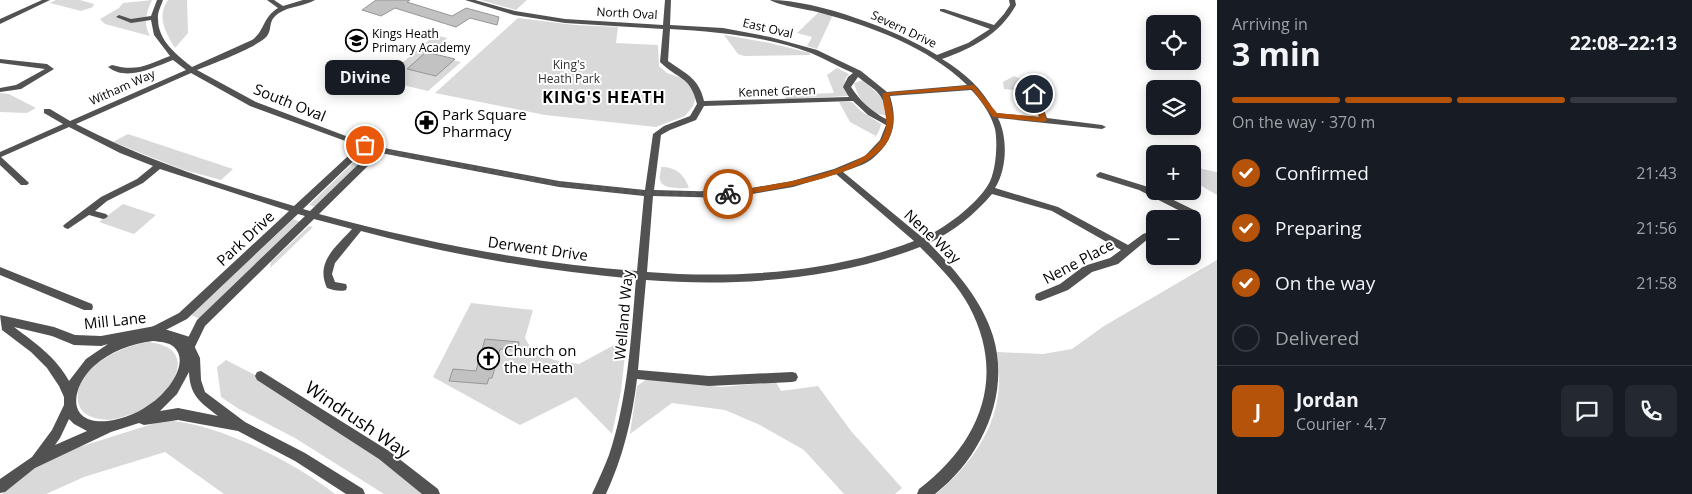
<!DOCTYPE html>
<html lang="en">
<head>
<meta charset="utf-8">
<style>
  body { margin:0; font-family:"Open Sans",sans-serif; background:#242831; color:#f1f3f6; height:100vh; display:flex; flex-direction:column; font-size:19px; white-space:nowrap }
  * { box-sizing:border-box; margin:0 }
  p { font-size:16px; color:#9ea1a6 }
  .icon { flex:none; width:28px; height:28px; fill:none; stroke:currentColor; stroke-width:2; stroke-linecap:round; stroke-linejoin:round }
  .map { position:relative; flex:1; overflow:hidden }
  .drawer { display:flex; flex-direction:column; background:#171b24; width:475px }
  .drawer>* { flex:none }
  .tools { position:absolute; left:1146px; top:15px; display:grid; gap:10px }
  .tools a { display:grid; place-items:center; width:55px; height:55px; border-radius:8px; background:#171b24; box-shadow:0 2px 12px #0003; font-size:25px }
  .pin { position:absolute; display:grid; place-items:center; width:42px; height:42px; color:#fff; margin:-21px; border:2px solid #fff; border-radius:50%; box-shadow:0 1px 5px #0007 }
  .courier { position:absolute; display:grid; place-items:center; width:50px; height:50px; margin:-25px; border:4px solid #b45309; border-radius:50%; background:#fff; color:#222; box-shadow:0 1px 6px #0007 }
  .bubble { position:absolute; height:35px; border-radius:8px; background:#171b24; box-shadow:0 2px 12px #0003; font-size:16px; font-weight:700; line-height:35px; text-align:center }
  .summary em { font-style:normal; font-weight:700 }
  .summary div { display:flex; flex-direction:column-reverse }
  .summary { display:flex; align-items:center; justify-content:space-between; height:85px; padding:0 15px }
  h1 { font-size:32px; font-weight:700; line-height:38px }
  .bar { display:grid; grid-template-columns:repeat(4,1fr); gap:8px 5px; align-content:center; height:60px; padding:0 15px }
  .bar i { height:6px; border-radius:4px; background:#363941 }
  .bar .current { background:#b45309 }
  .bar p { grid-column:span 4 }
  .line { display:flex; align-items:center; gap:12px; padding:0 15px; border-top:1px solid #363941 }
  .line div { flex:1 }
  .round { display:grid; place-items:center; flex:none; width:52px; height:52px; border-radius:8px; background:#242831 }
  ol { padding:0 15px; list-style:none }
  li { display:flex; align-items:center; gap:15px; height:55px }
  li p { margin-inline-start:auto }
  li .icon { padding:5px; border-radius:50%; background:#b45309; color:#fff; stroke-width:4 }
  li:last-child { color:#9ea1a6 }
  li i { width:28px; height:28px; border:2px solid #363941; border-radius:50% }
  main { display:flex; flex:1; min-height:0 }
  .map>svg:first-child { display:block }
</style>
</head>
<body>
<main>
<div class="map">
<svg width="1217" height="494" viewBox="0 0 1217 494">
  <rect width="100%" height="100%" fill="#fff"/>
  <path fill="#d9d9d9" d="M56,0H80L94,4L93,7L81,11L50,3Z
    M152,0C146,13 143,23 150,36L105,24L100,19L119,8L123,3Z
    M168,0H187L188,33L175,48C166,33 156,17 168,0Z
    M480,0H527L516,10Z
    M819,12L830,14L832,17L817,49L807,46L812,37L797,33Z
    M518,18L575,25L618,27L616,43L658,45L659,66L667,73L682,78L692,88L696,97L693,106L685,116L656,127L545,115L435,93Z
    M435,35L447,38L440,45L434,44L424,53L461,62L428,91L382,80Z
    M724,35L770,43L810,53V55L744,56L738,54Z
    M837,68L849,74L845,79L849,96L786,99L783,95L834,93L827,75Z
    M1014,76L1030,83L1042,94L1034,93L1031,89H1025L1026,91L1004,89L1003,82Z
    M863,80L883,99L887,115C869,116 858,99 854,83Z
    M0,93L9,94L36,108L27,113L0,112Z
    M839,102H852L861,111L881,124L879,131L876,136L850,122Z
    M128,134L233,169L221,180L181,169L113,142Z
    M357,159L364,160L316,207L309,205Z
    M661,167C676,167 684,174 689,188C681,188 662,190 660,180C659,176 661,171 661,167Z
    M1193,167L1217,172V195L1193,181Z
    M123,204L156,215L134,234L99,222Z
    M293,219L301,222L200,319L191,315Z
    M309,226L313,227L270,268L271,262Z
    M1217,260V494H936C969,467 998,428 999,383C999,373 998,362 997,352L1043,354L1072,349L1104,326Z
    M471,303L533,310L525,338L532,350L554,360L579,364L616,344L626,346L621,391L612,434L576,397L520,425L433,377Z
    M148,342C196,347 178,385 150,405C141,411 130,415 119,418C110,421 100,420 92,417C85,415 79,409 78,401C73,368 122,346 148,342Z
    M226,360L257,376L380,455L427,494H384L295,438L239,409L221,397L217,367Z
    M647,379L721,387L776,382L781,391L818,386L851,431L902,488L895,494H844L804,450L760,425L725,410L672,403L630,434L637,386Z
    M165,420C219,424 293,461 335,494H224L165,452L84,477L46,494H2L39,465L76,448Z"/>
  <path fill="#c2c2c2" stroke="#969696" d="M376,0H410L407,2L452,16L466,8L499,17L497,25L470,18L456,27L395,8L381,16L362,10Z
    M426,52L455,59L436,76L407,69Z
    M485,339L519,342L518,350L500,349L492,378H489L487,384L449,381L453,369L476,371Z"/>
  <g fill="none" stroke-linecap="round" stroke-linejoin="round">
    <path fill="#525252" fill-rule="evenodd" d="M42,0H50L0,24V19Z
      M157,0H163C161,6 157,13 158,19C158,41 177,55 192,67L252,40C265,31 262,18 278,8L267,0H274L283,6L303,0H315C305,6 290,6 279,13C267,21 273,28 267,36C258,47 212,64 197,70L256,102L359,141L389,149L559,181L645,190L653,134L664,126L690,116L697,104C690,75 678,80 660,62L663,29L565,23L514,15L465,0H475L515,11L565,19L663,25L665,0H671L670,25L723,28L770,37L817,50L861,71L887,92L967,85C928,47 873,27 821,13C808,9 779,6 770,0C818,0 897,30 937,55L968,43L990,29L940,11V9H944L994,25L1004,14L1010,5L1009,0H1015L1016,5C1000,34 973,48 942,59C965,73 983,89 995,113L1039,117L1030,94L1034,92L1038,94L1047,118L1102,125L1106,127L1102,129L998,118C1008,138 1007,169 995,188L1058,207L1128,245L1143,234L1155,230V237L1149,238L1118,264L1092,272L1068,290L1040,301L1036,300L1035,297L1036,294L1060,284L1084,266L1110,258L1121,250L1052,211L992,194C975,214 953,232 929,243C955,270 982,300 993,336C1011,395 981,458 935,494H917L919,489C980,443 1007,377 969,306C957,284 938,265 920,247C835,280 737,287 646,280L638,370L709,376L792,372L796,373L798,377L796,381L792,382L709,386L637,379C632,420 623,457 606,494H592C598,481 604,468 609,455C628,399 631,337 636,279C543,271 451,255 361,231L335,263L332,274L335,282L346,284L347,287L346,290C340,292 333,290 327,288C315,262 336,247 352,229L314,219L205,326L191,355L187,357L183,355L181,352L197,320L305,216L298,214L187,319L154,336L150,338L146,336L144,333L146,330L179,313L289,211L160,169L143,183L107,201L95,211L106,214L108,216L106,218L103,219L89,215L68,229L65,228L63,226L65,224L101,197L137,179L153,166L120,153L69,127L1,157L27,181L29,183L27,185H21L0,165V152L63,124L44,113V109H50L70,121L186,70L173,60C154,67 127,82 108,67L112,65C137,72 147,65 170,56L154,35L151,20L131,23L116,17L119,15L131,19L151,16ZM670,29C718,32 765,36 811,53C825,59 839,67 853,73L848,77L843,87L849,97L704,101C699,78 686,74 668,61ZM191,73L250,106L359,146L294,206C219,184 145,160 76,124ZM858,77C876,91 886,94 886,119C871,111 860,101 851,87ZM971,90C980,98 992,116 995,129C998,143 996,173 988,185C975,206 945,228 923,238L843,172C852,168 865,165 872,159C894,141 898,122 890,96ZM853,101L868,115L886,125L880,140L865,156L834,169L792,181L728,192L654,190L661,135L670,130L696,120L704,106ZM366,149L373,150L310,211L303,209ZM381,153L559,187L644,196L637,271C529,263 423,242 319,214ZM836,174L914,241C833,273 733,279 647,272L653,196L728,198L793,187Z
      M0,59L47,64L54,69L21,89L0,92V88L16,85L45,69L0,63Z
      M1100,172L1145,186L1196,211L1198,213L1192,219H1181L1186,214L1139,190L1097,177L1096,175Z
      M0,267L92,304L93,307L92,310H84L0,275Z
      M261,371L389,451L438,489L440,494H422L379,459L257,380L255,376L257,372Z"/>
    <path fill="#525252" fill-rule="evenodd" d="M0,315L54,327L75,335L101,336L155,326L190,337L200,358L201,380L205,392L245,422L305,453L363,489L365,494H346L295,461L238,431L178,420L144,425L139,423L111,432L35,468L5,492L0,493V479L32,457L52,430L64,405V397L59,386L47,368L31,352L2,330ZM14,327L52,336L74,345L101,346L108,344L86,359L69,381C56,357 35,343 14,327ZM153,341C161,342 168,342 174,347C191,363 166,393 153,402C140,412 124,419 108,421C65,425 71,387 94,366C111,351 131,344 153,341ZM189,372C190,396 200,402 218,416L178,408L160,411L177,394ZM69,419L74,424L87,431L55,445L60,438Z"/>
  </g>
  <path fill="#b45309" d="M974,85L997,113L1039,117L1030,94L1036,92L1047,120L1044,122L993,117L972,89L889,95C893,111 896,125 888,140C868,179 767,190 728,197L724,194L728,192C767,185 858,176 881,140C893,121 881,109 883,93Z"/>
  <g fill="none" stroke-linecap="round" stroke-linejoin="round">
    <path stroke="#595959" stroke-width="5" stroke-dasharray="0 9" d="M365,145L389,152L559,184L648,193L728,194"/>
  </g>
  <defs>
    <symbol id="school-ring" viewBox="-11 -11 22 22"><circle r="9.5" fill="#fff" stroke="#000" stroke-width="1.5"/><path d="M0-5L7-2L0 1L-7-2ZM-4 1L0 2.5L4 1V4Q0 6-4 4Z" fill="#000"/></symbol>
    <symbol id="pharmacy-ring" viewBox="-11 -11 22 22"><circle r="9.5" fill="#fff" stroke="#000" stroke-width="1.5"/><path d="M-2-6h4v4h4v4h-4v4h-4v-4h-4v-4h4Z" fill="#000"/></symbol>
    <symbol id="church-ring" viewBox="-11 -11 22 22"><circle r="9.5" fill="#fff" stroke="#000" stroke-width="1.5"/><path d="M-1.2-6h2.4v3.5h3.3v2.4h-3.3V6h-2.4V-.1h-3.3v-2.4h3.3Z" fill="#000"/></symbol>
  </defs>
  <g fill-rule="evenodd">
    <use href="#school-ring" x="344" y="28" width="25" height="25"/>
    <use href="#pharmacy-ring" x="414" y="110" width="25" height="25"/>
    <use href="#church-ring" x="476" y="346" width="25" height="25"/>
  </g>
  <g text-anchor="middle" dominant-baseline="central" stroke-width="4" stroke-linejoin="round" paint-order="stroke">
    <g font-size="12" fill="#000" stroke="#fff">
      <text transform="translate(627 13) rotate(3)">North Oval</text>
      <text transform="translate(768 28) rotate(13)">East Oval</text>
      <text transform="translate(904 29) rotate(25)">Severn Drive</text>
      <text transform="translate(122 87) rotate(-24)">Witham Way</text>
      <text transform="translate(777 91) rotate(-2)">Kennet Green</text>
    </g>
    <g font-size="12" fill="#000" stroke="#fff" text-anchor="start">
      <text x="372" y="33">Kings Heath<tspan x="372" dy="14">Primary Academy</tspan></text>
    </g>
    <g font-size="12" fill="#303030" stroke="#fff">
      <text x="569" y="64">King's<tspan x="569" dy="14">Heath Park</tspan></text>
    </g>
    <g font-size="15" fill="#000" stroke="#fff">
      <text transform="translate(290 102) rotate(22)">South Oval</text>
      <text transform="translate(933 236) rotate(43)">Nene Way</text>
      <text transform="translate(245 238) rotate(-43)">Park Drive</text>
      <text transform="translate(538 248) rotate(8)">Derwent Drive</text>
      <text transform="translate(1078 261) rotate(-28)">Nene Place</text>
      <text transform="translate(623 315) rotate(-85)">Welland Way</text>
      <text transform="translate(115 320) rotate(-6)">Mill Lane</text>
    </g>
    <g font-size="15" fill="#000" stroke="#fff" text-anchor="start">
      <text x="442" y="114">Park Square<tspan x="442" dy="17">Pharmacy</tspan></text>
      <text x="504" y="350">Church on<tspan x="504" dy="17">the Heath</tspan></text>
    </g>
    <g font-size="16" font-weight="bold" letter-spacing="1" fill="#000" stroke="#fff">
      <text x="604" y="97">KING'S HEATH</text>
    </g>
    <g font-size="18" fill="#000" stroke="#fff">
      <text transform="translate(358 419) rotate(34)">Windrush Way</text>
    </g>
  </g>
</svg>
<div class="tools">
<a><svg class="icon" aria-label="locate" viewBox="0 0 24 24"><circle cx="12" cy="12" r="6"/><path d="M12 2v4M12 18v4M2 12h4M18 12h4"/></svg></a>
<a><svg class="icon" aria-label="layers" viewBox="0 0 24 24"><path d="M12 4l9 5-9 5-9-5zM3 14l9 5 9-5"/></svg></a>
<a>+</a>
<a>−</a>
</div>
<div class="pin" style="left:365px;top:145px;background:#ea580c"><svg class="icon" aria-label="bag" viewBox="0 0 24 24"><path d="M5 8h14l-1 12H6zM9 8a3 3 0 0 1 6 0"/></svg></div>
<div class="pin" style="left:1034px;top:94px;background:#1f2937"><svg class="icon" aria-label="home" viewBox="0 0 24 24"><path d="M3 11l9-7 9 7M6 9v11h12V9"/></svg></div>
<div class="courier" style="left:728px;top:194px"><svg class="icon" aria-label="bike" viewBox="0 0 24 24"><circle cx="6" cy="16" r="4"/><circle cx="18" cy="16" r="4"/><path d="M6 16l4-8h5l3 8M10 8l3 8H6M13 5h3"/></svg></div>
<div class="bubble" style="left:325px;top:60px;width:80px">Divine</div>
</div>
<section class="drawer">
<div class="summary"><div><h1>3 min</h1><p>Arriving in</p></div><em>22:08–22:13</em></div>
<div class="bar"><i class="current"></i><i class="current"></i><i class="current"></i><i></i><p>On the way · 370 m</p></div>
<ol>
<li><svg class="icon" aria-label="check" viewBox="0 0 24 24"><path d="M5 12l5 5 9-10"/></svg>Confirmed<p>21:43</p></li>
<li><svg class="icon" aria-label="check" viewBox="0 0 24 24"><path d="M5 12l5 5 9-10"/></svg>Preparing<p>21:56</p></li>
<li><svg class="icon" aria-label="check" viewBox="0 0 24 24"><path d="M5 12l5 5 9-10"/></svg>On the way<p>21:58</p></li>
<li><i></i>Delivered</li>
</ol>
<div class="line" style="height:90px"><b class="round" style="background:#b45309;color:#fff">J</b><div><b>Jordan</b><p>Courier · 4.7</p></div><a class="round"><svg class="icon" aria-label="chat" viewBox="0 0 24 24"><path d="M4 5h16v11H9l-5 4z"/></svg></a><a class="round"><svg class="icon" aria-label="phone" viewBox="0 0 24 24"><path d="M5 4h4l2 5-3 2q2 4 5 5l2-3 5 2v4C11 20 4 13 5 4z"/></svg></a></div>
</section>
</main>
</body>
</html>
